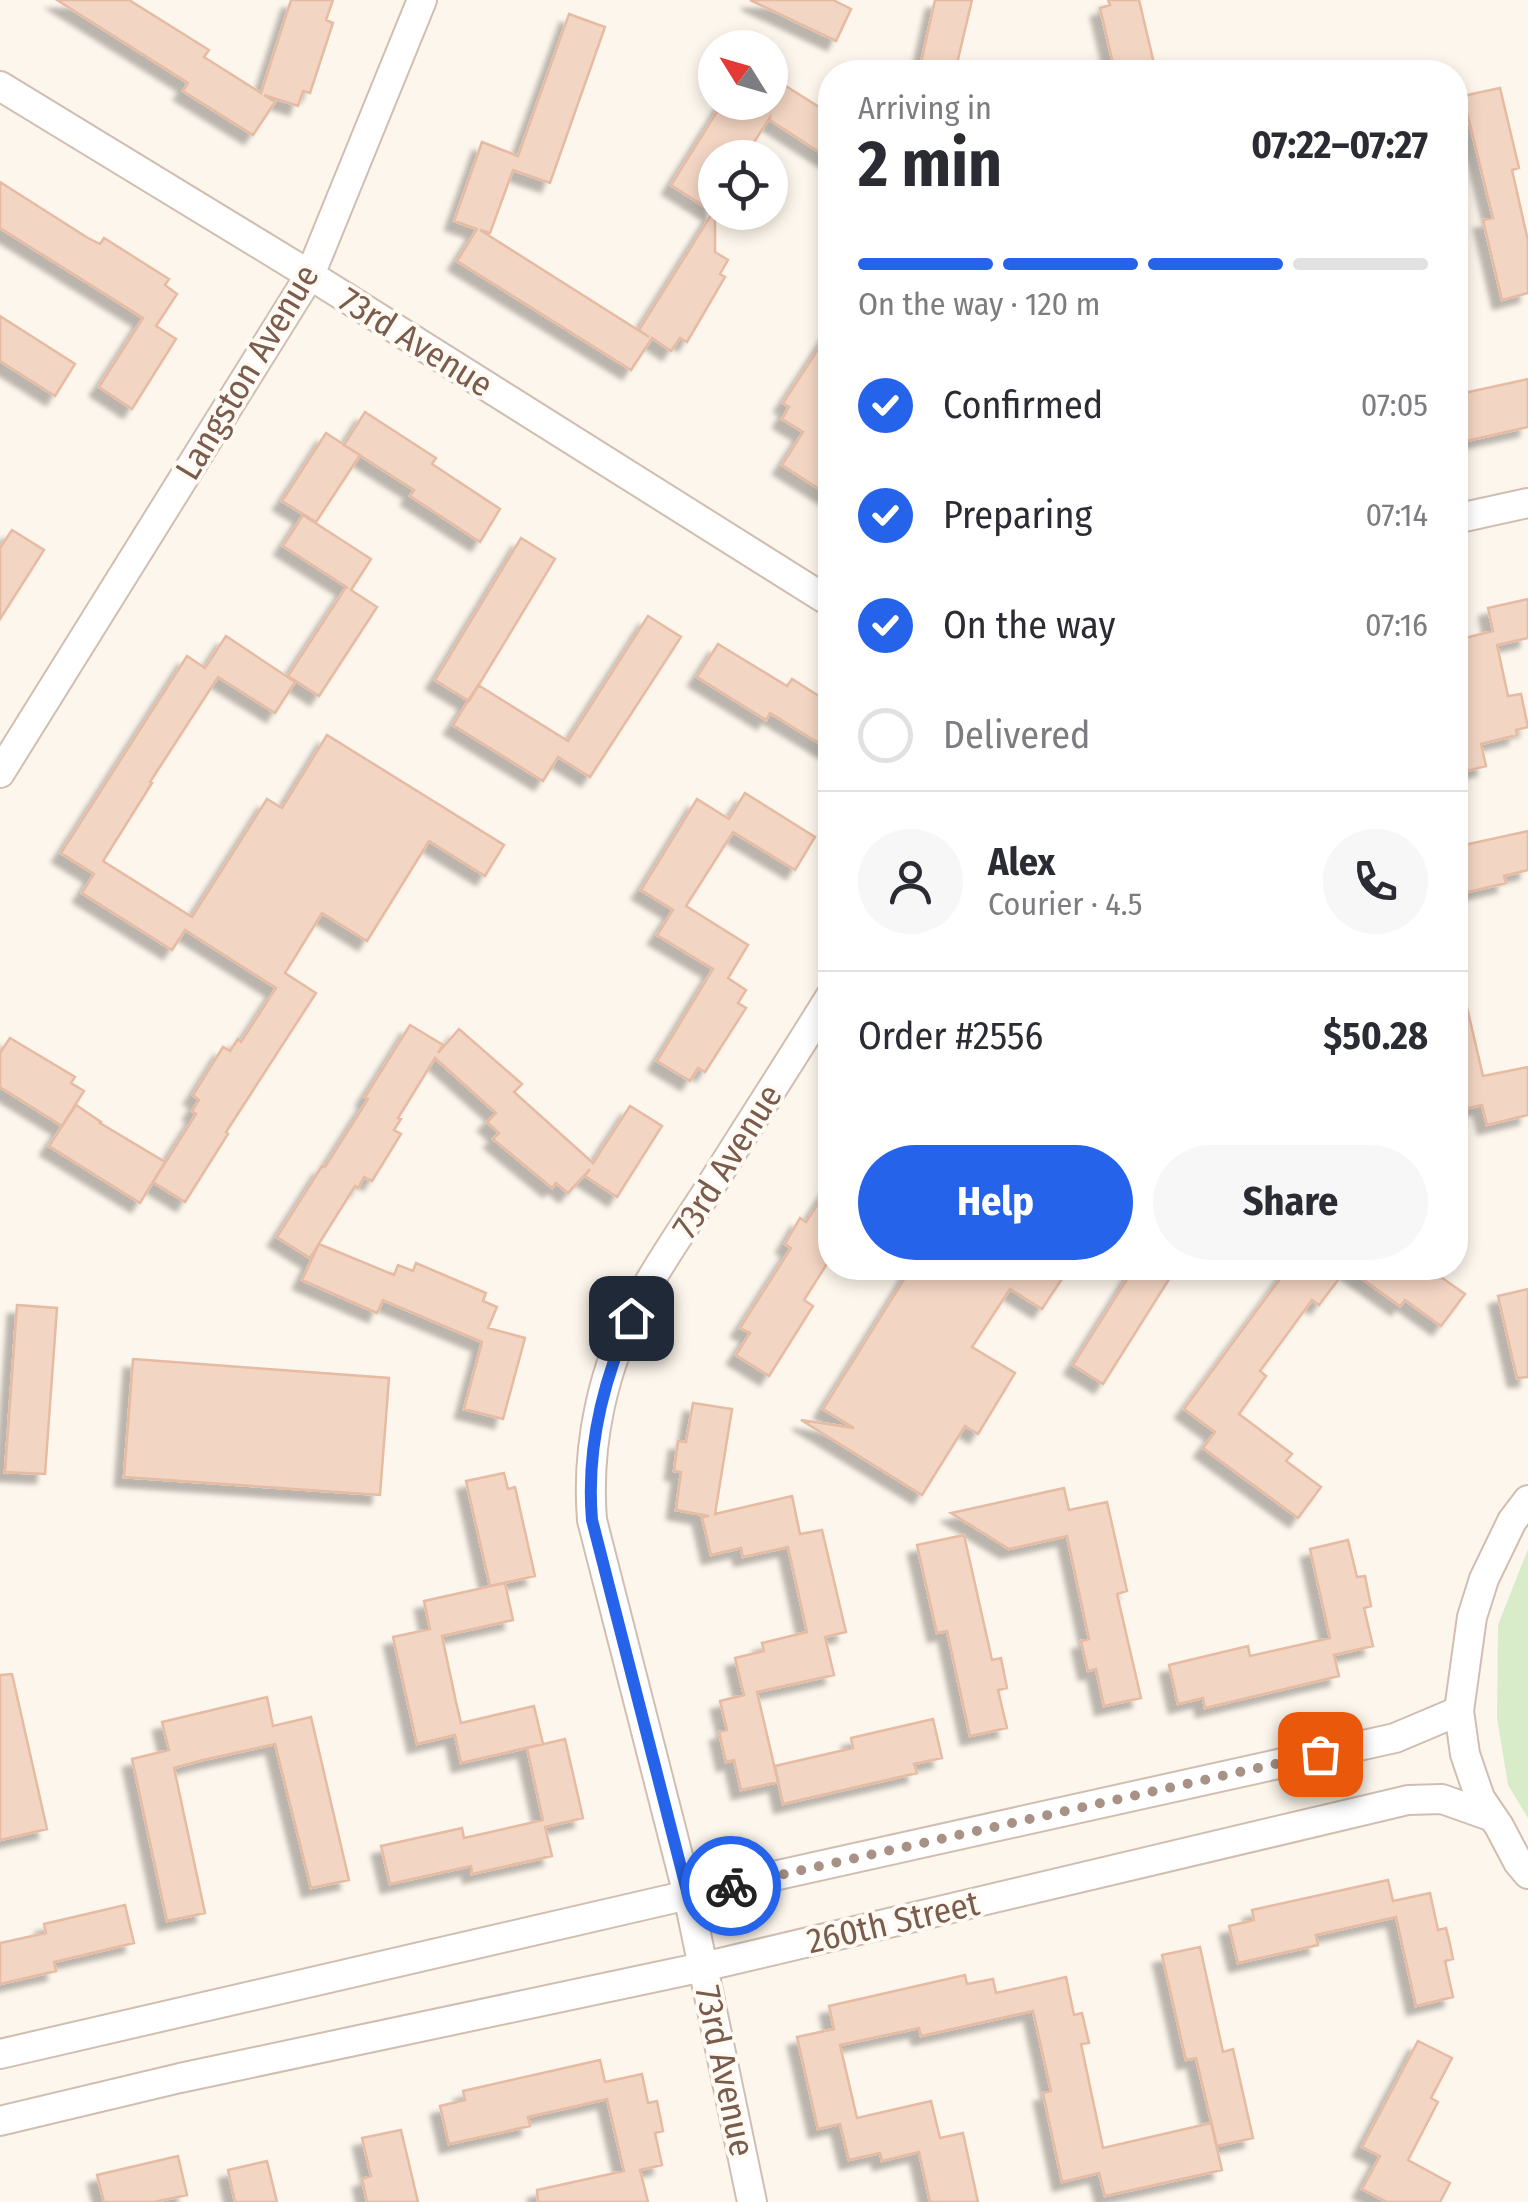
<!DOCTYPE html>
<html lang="en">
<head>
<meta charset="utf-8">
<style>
  body { margin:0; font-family:"Fira Sans Condensed",sans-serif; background:#f7f7f7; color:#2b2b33; height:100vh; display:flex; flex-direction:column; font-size:38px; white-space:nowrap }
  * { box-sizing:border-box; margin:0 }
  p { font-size:32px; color:#7c7c81 }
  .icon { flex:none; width:55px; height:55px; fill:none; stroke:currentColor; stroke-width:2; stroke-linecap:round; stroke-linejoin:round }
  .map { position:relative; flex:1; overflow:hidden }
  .panel { position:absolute; left:818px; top:60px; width:650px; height:1220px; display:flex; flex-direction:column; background:#fff; border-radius:40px; box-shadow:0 5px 15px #0003 }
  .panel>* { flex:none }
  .needle { width:65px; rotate:307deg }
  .tools { position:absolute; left:698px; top:30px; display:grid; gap:20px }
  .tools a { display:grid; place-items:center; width:90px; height:90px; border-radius:50%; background:#fff; box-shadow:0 5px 15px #0003; font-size:50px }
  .pin { position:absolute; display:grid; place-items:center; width:85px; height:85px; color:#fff; margin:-42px; border-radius:20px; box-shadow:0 5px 15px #0006 }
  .courier { position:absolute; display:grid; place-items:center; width:100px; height:100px; margin:-50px; border:8px solid #2563eb; border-radius:50%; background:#fff; color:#222; box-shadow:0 2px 12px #0007 }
  .head em { font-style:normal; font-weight:700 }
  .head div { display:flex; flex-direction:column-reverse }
  .head { display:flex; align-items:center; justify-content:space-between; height:170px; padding:0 40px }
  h1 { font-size:65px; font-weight:700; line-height:75px }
  .bar { display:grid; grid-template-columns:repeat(4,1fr); gap:15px 10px; align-content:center; height:120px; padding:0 40px }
  .bar i { height:12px; border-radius:8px; background:#e1e1e2 }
  .bar .on { background:#2563eb }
  .bar p { grid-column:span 4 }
  .line { display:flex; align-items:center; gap:25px; padding:0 40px; border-top:2px solid #e1e1e2 }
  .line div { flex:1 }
  .round { display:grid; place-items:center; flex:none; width:105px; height:105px; border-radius:52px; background:#f7f7f7 }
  ol { padding:0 40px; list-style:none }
  li { display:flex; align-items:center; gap:30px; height:110px }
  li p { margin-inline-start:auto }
  li .icon { padding:10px; border-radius:50%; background:#2563eb; color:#fff; stroke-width:4 }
  li:last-child { color:#7c7c81 }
  li i { width:55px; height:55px; border:5px solid #e1e1e2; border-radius:50% }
  .button { display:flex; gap:20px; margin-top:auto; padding:20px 40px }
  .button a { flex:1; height:115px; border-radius:60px; background:#2563eb; color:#fff; font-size:40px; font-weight:700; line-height:115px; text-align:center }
  .button a+a { background:#f7f7f7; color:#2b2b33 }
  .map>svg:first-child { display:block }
</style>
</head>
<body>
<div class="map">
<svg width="1528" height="2202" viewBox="0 0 1528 2202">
  <defs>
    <filter id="shadow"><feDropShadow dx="-9" dy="9" stdDeviation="2.5" flood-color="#0004"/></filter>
  </defs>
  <rect width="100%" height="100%" fill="#fdf6ec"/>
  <path fill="#d8ecc9" d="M1528,1549V1818L1508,1785L1497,1718L1498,1625Z"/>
  <path fill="#f3d5c3" stroke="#e6bba3" stroke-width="2.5" filter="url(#shadow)" d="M57,0H129L209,50L204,57L261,93L291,0H333L326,20L333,23L310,93L303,91L298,106L264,95L275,102L253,135L183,91L188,83Z
    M750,0H833L851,9L836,41Z
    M935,0H972L955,72H919Z
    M1108,0H1139L1156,72H1115L1100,8L1110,5Z
    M569,14L605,27L550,183L513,170L490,233L480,230L649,337L639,330L713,212L671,185L723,102H770V76L830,114V159L770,120V117L744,158H715V252L728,260L720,274L725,277L687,342L680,338L671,351L652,338L631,370L457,261L477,229L454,221L482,142L518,156Z
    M1500,88L1519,168L1512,170L1528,241V293L1502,300L1483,220L1493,218L1463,96Z
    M0,182L88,238L100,244L104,238L169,279L165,285L177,294L156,326L176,339L132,409L99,387L143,318L0,228Z
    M0,316L75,364L55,396L0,361Z
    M830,331V496L782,465L803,432L782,419L789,407L783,403Z
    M1528,379V427L1462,442L1461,434L1455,436V395Z
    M365,412L436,458L432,464L500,509L480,542L410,496L414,490L344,445Z
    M326,433L360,455L316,522L282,501Z
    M303,515L371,559L351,590L377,607L319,696L288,676L346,587L348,588L283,546Z
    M12,530L44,550L0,619V548Z
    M521,538L555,559L469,701L435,680Z
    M1528,599V638L1497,645L1508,696L1521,694L1528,727L1516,730L1517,735L1481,744L1486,766L1455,774V682L1466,679L1457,640L1493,631L1488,608Z
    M648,616L681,637L590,777L558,757L543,781L453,725L478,685L568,741Z
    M226,636L295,682L275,713L218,677L150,782L152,783L103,861L192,917L267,799L282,808L327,735L504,845L485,876L429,841L367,941L322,913L285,973L316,993L226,1132L228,1134L185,1202L153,1182L196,1114L192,1111L199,1100L193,1095L223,1047L230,1051L238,1039L241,1042L276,988L185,930L172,950L82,893L94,874L61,853L187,656L205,668Z
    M718,644L787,686L792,679L830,703V750L770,713L766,720L697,677Z
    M745,793L815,837L795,870L733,832L686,906L748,945L728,978L746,990L738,1003L746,1008L705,1072L698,1068L690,1081L657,1061L713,969L657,935L673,910L641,890L697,799L729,819Z
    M1528,831V870L1504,876L1506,883L1455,895V847Z
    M1466,1003L1483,1076L1528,1067V1115L1487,1125L1482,1105L1455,1111V1005Z
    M410,1025L443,1045L438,1053L459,1029L522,1084L514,1092L593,1163L630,1106L662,1126L617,1197L585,1176L590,1169L568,1193L556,1183L552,1188L493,1139L499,1133L487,1122L496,1113L435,1058L398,1118L401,1119L394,1130L401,1134L372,1181L364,1177L358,1188L355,1186L310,1258L277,1237L322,1166L325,1167L368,1099L365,1097Z
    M10,1038L75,1077L71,1083L84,1091L62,1126L0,1087V1053Z
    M76,1105L101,1122L100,1123L165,1162L140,1203L49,1146Z
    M830,1186V1259L804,1300L813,1306L769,1376L736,1355L750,1333L740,1328L791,1248L785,1244L800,1218L806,1222Z
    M319,1244L394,1275L398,1265L413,1271L416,1263L486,1293L483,1301L497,1307L488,1328L525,1338L503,1419L464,1409L482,1342L383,1300L377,1313L302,1280Z
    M911,1268H1069L1042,1309L1010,1289L972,1347L1015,1373L978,1434L965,1426L922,1495L801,1420L854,1428L823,1409Z
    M1134,1268H1176L1103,1384L1073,1365Z
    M1288,1268H1428L1465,1294L1441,1326L1405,1300L1400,1306L1347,1268L1319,1305L1312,1300L1260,1371L1266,1376L1239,1414L1292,1454L1286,1461L1321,1487L1298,1518L1203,1448L1215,1432L1184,1409Z
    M1528,1289V1377L1517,1378L1498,1296Z
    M17,1305L57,1308L45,1474L5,1472Z
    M133,1359L389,1378L380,1495L124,1477Z
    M693,1403L732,1409L715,1514L792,1496L800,1534L822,1530L846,1632L825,1637L834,1675L757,1692L778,1782L741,1790L734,1760L726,1762L719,1732L727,1730L720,1701L744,1695L735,1658L764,1651L762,1643L807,1632L788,1547L743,1557L741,1548L711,1555L702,1517L709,1516L676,1510L681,1472L674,1471L678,1441L686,1442Z
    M504,1473L508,1489L515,1487L535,1576L490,1586L466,1481Z
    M1064,1488L1069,1510L1107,1502L1127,1591L1117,1594L1141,1698L1104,1706L1096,1669L1088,1671L1081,1641L1089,1639L1067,1536L1009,1549L951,1513Z
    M964,1535L992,1660L1001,1658L1007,1688L998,1690L1007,1728L970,1736L947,1631L937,1633L917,1545Z
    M1348,1540L1357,1577L1365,1576L1371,1606L1364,1608L1373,1646L1334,1655L1339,1676L1205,1708L1203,1698L1178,1704L1169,1665L1248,1646L1250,1656L1330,1638L1310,1549Z
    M505,1583L513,1620L442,1636L456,1702L461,1723L534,1706L543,1744L461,1763L455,1735L417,1744L393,1637L430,1629L424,1601Z
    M12,1674L47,1829L0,1840V1675Z
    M267,1697L273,1726L311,1717L349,1880L311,1888L275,1744L203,1760L174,1768L205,1913L167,1921L132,1759L169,1750L162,1722Z
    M933,1719L942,1758L914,1764L917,1773L783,1804L775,1766L853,1748L851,1738Z
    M565,1739L583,1818L545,1827L552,1856L472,1874L471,1866L390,1884L381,1846L462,1828L464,1838L543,1820L527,1748Z
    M1388,1880L1393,1901L1430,1893L1438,1930L1446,1928L1450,1944L1453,1959L1445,1961L1453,1997L1416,2006L1396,1917L1316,1935L1318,1945L1238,1963L1229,1926L1254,1920L1252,1910Z
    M125,1905L134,1943L54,1962L56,1971L0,1984V1943L46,1933L44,1924Z
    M1200,1947L1223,2052L1233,2049L1253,2138L1217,2146L1196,2058L1186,2060L1162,1955Z
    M965,1975L967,1984L993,1979L996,1993L1066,1977L1074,2015L1082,2013L1089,2043L1081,2044L1103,2148L1211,2123L1222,2170L1105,2196L1099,2173L1062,2182L1043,2093L1051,2091L1033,2011L921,2036L919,2028L840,2045L857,2118L931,2101L940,2138L963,2133L978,2202H930L919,2152L882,2161L880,2153L849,2160L840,2124L818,2129L797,2037L834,2029L829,2006Z
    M1418,2041L1452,2058L1431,2098L1438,2102L1408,2160L1450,2183L1440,2202H1387L1362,2189L1380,2156L1362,2147Z
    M600,2060L605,2082L642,2074L648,2103L657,2101L663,2131L655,2133L662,2165L640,2170L648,2202H538L537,2190L624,2171L607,2099L528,2117L530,2126L449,2144L440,2106L465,2100L463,2091Z
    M401,2130L418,2202H367L362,2179L371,2176L362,2138Z
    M178,2156L187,2195L154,2202H104L97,2175Z
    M267,2161L277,2202H235L228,2170Z"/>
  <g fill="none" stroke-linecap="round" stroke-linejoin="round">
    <defs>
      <path id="street" d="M0,86L310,275L830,602
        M1455,519L1528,503
        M0,773L310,275L422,0
        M1528,1500L1512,1521L1484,1579L1472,1617L1459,1711L1465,1754L1480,1798L1499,1826L1518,1862L1528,1874
        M0,2054L688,1895L1395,1738L1459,1711
        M0,2121L180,2078L703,1967L1408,1800L1442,1799L1490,1816
        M752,2202L688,1895L592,1520C586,1445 603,1367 639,1300C661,1260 688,1222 712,1184C751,1122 791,1060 830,997"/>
    </defs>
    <use href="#street" stroke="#d1beb0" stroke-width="32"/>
    <use href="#street" stroke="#fff" stroke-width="28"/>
  </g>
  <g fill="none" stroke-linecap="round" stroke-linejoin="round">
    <path stroke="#a89285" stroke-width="10" stroke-dasharray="0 18" d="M731,1886L1320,1754"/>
    <path stroke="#2563eb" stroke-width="12" d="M631,1318C602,1383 586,1449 592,1520L688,1895L731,1886"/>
  </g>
  <g text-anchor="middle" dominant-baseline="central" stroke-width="8" stroke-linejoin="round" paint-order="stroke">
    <g font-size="35" fill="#7a5c4d" stroke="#fffaf3">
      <text transform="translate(416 342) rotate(32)">73rd Avenue</text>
      <text transform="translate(247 372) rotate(-59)">Langston Avenue</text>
      <text transform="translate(727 1161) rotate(-58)">73rd Avenue</text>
      <text transform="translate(893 1922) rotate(-13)">260th Street</text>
      <text transform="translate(725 2071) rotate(78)">73rd Avenue</text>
    </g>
  </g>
</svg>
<div class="tools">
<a><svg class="needle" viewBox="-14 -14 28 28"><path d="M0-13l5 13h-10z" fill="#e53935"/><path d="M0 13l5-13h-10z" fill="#7c7c81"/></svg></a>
<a><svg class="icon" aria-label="locate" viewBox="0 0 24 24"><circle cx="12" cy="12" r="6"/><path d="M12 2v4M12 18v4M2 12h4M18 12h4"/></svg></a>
</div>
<div class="pin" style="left:1320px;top:1754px;background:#ea580c"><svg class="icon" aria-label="bag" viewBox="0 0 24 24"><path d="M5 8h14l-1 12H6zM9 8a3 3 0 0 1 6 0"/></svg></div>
<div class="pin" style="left:631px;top:1318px;background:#1f2937"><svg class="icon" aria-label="home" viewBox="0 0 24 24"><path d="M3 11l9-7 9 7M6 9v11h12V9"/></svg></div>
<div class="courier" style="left:731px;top:1886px"><svg class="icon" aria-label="bike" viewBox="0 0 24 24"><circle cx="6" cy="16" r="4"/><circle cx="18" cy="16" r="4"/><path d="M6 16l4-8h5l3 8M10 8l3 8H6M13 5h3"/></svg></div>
<section class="panel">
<div class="head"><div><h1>2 min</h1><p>Arriving in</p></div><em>07:22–07:27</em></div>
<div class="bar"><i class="on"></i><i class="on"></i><i class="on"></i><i></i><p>On the way · 120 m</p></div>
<ol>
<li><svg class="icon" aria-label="check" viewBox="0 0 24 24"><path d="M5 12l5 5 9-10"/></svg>Confirmed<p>07:05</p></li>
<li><svg class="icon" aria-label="check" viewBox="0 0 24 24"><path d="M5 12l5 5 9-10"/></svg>Preparing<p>07:14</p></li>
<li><svg class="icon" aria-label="check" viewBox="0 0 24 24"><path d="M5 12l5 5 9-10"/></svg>On the way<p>07:16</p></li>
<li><i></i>Delivered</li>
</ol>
<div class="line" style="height:180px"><a class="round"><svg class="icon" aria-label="person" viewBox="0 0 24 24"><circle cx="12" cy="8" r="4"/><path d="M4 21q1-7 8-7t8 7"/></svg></a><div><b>Alex</b><p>Courier · 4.5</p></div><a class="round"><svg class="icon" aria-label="phone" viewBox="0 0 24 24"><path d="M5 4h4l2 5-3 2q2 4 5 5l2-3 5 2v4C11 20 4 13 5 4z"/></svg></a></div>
<div class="line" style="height:130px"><div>Order #2556</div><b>$50.28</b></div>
<div class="button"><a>Help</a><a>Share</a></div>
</section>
</div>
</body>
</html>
